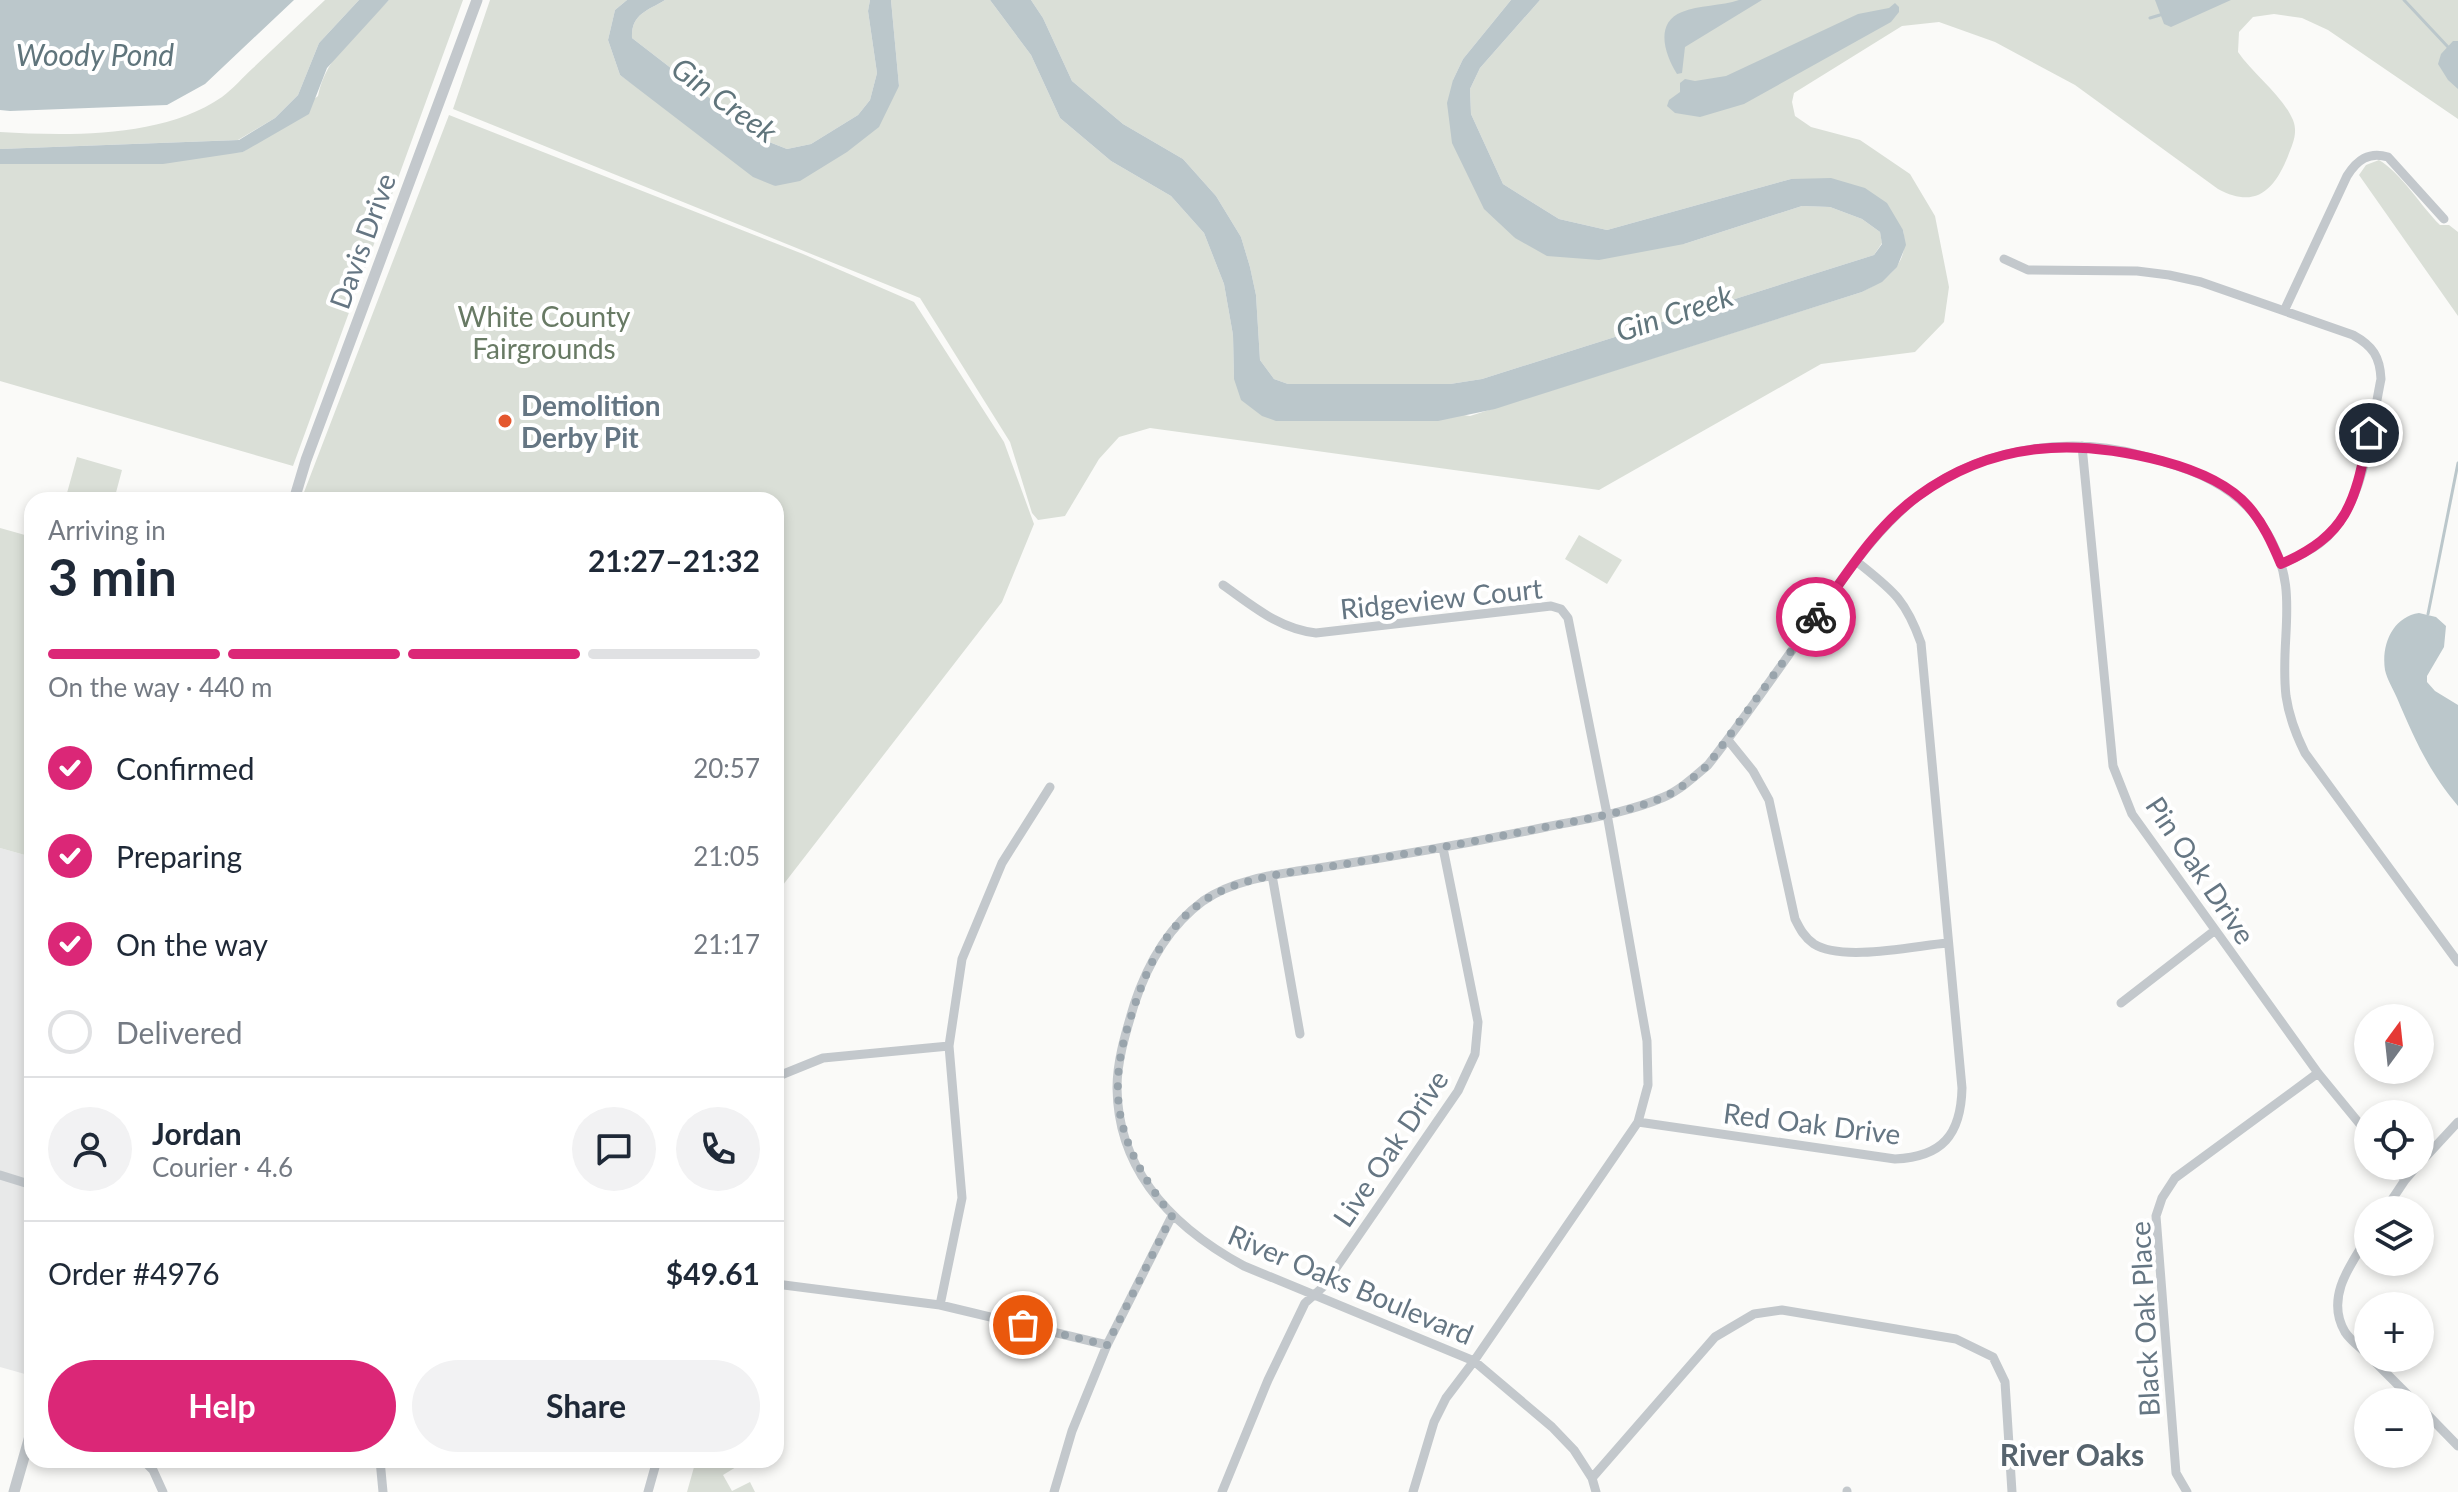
<!DOCTYPE html>
<html lang="en">
<head>
<meta charset="utf-8">
<style>
  body { margin:0; font-family:Lato,sans-serif; background:#f2f2f3; color:#1f2937; height:100vh; display:flex; flex-direction:column; font-size:30px; white-space:nowrap }
  * { box-sizing:border-box; margin:0 }
  p { font-size:26px; color:#747a83 }
  .icon { flex:none; width:44px; height:44px; fill:none; stroke:currentColor; stroke-width:2; stroke-linecap:round; stroke-linejoin:round }
  .map { position:relative; flex:1; overflow:hidden }
  .details { position:absolute; left:24px; top:492px; width:760px; height:976px; display:flex; flex-direction:column; background:#fff; border-radius:24px; box-shadow:0 4px 12px #0003 }
  .details>* { flex:none }
  .needle { width:52px; rotate:15deg }
  .tools { position:absolute; left:2354px; top:1004px; display:grid; gap:16px }
  .tools a { display:grid; place-items:center; width:80px; height:80px; border-radius:50%; background:#fff; box-shadow:0 4px 12px #0003; font-size:40px }
  .pin { position:absolute; display:grid; place-items:center; width:68px; height:68px; color:#fff; margin:-34px; border:4px solid #fff; border-radius:50%; box-shadow:0 2px 8px #0007 }
  .courier { position:absolute; display:grid; place-items:center; width:80px; height:80px; margin:-40px; border:6px solid #db2777; border-radius:50%; background:#fff; color:#222; box-shadow:0 2px 10px #0007 }
  .overview em { font-style:normal; font-weight:700 }
  .overview div { display:flex; flex-direction:column-reverse }
  .overview { display:flex; align-items:center; justify-content:space-between; height:136px; padding:0 24px }
  h1 { font-size:52px; font-weight:700; line-height:60px }
  .bar { display:grid; grid-template-columns:repeat(4,1fr); gap:12px 8px; align-content:center; height:96px; padding:0 24px }
  .bar i { height:10px; border-radius:6px; background:#e0e1e3 }
  .bar .selected { background:#db2777 }
  .bar p { grid-column:span 4 }
  .line { display:flex; align-items:center; gap:20px; padding:0 24px; border-top:2px solid #e0e1e3 }
  .line div { flex:1 }
  .round { display:grid; place-items:center; flex:none; width:84px; height:84px; border-radius:42px; background:#f2f2f3 }
  ol { padding:0 24px; list-style:none }
  li { display:flex; align-items:center; gap:24px; height:88px }
  li p { margin-inline-start:auto }
  li .icon { padding:8px; border-radius:50%; background:#db2777; color:#fff; stroke-width:4 }
  li:last-child { color:#747a83 }
  li i { width:44px; height:44px; border:4px solid #e0e1e3; border-radius:50% }
  .action { display:flex; gap:16px; margin-top:auto; padding:16px 24px }
  .action a { flex:1; height:92px; border-radius:48px; background:#db2777; color:#fff; font-size:32px; font-weight:700; line-height:92px; text-align:center }
  .action a+a { background:#f2f2f3; color:#1f2937 }
  .map>svg:first-child { display:block }
</style>
</head>
<body>
<div class="map">
<svg width="2458" height="1492" viewBox="0 0 2458 1492">
  <rect width="100%" height="100%" fill="#fafaf8"/>
  <path fill="#e8e9e9" d="M0,848L32,857V1376L0,1367Z"/>
  <path fill="#dadfd7" d="M325,0H359L319,43L298,95L275,118L238,140L0,149V132C69,136 163,138 222,97C233,89 243,77 253,68C277,45 301,23 325,0Z
    M389,0H463L293,466L0,381V164L243,152L318,96C326,55 361,29 389,0Z
    M490,0H627L615,10L608,40L620,75L775,186L899,86L891,0H990L1031,55L1060,118L1111,161L1171,196L1204,233L1224,284L1233,335L1234,379L1470,416L1862,292C1889,278 1910,263 1903,230L1791,179L1607,230L1559,219L1503,184L1471,114L1470,89L1480,68L1540,0H2458V119L2328,30L2302,18L2274,14L2253,17L2239,32L2238,52C2253,74 2283,96 2293,120C2298,133 2293,143 2288,156C2274,191 2255,209 2218,189L2075,85L1995,42L1939,22L1902,26L1794,93L1792,102L1795,116L1811,127L1860,140L1910,174L1935,216L1949,287L1944,322L1915,352L1821,364L1599,490L1150,428L1119,437L1099,459L1065,516L1038,520L1032,513L1010,442L920,298L453,109Z
    M665,0H870L868,11L877,73L870,100L858,115L811,144L787,149L764,140L632,38C631,14 647,11 665,0Z
    M1031,0H1511L1463,59L1453,80L1515,238L1684,244L1802,206L1830,207L1862,219L1880,232L1882,243L1874,255L1482,379L1450,384H1288L1274,379L1260,360L1256,295L1250,267L1241,237L1216,196L1183,159L1123,124L1072,81L1043,18Z
    M449,115L803,254L914,302L1004,442L1034,524L1002,602L776,894V500H301Z
    M2379,160C2402,174 2420,205 2440,225H2449L2458,232V316L2359,175L2366,165Z
    M77,457L122,470L114,500H91L67,493Z
    M0,528L32,537V857L0,848Z
    M1579,535L1622,560L1607,584L1565,559Z
    M696,1460H739L741,1464L723,1475L732,1491L750,1482L755,1492H687Z"/>
  <path fill="#bbc7cb" d="M0,0H294L205,84L167,105L10,111L0,110Z
    M359,0H389L327,68L309,114L243,152L163,164H0V149L239,140L275,118L298,95L319,43Z
    M627,0H665C647,11 631,14 632,38L764,140L787,149L811,144L858,115L870,100L877,73L868,11L870,0H891L899,86L879,127L847,152L800,181L775,186L753,177L620,75L608,40L615,10Z
    M990,0H1031L1043,18L1072,81L1123,124L1183,159L1216,196L1241,237L1250,267L1256,295L1260,360L1274,379L1288,384H1450L1482,379L1874,255L1882,244L1880,232L1862,219L1830,207L1802,206L1684,244L1599,260L1547,256L1515,238L1484,209L1452,143L1447,103L1453,80L1463,59L1511,0H1540L1480,68L1470,89L1471,114L1503,184L1559,219L1607,230L1791,179L1831,178L1865,188L1887,203L1903,230L1906,245L1897,267L1882,282L1862,292L1495,409L1438,421H1276L1262,416L1241,400L1234,379L1233,335L1224,284L1204,233L1171,196L1111,161L1060,118L1031,55Z
    M1739,0H1762L1685,47L1682,73L1677,74C1665,55 1654,23 1682,12C1698,5 1722,6 1739,0Z
    M2155,0H2231L2171,27L2164,24Z
    M1895,3L1899,7V12L1891,22L1744,104L1700,117L1675,113L1667,106L1669,100L1680,92V83L1685,79L1695,81L1726,76L1858,14L1889,8Z
    M2453,41H2458V89L2448,80L2438,64L2441,54Z
    M2419,613L2436,617L2446,626L2444,647L2427,676V682L2435,691L2458,705V806C2428,770 2415,740 2397,698C2393,689 2387,679 2385,670C2381,644 2393,617 2419,613Z"/>
  <g fill="none" stroke-linecap="round" stroke-linejoin="round">
    <path stroke="#bbc7cb" stroke-width="3" d="M2404,0L2448,47
      M2150,18L2160,15
      M2428,614L2458,463"/>
    <path stroke="#c3c8cc" stroke-width="9" d="M2004,259L2028,270L2137,271L2169,275L2201,282L2353,335C2373,346 2380,357 2381,379C2370,431 2365,510 2319,544C2308,552 2295,558 2281,564
      M2284,311L2347,176C2357,160 2369,151 2388,157L2444,219
      M2082,446L2113,766L2132,814L2318,1073L2368,1134
      M1223,585C1253,606 1279,629 1316,633L1551,606L1561,609L1568,618L1607,814L1647,1041L1648,1085L1638,1122L1474,1361L1446,1398L1434,1422L1413,1492
      M1728,740L1753,771L1769,800L1795,919C1800,929 1804,937 1814,944C1842,962 1914,946 1947,943
      M1272,875L1300,1034
      M2121,1003L2214,931
      M776,1077L823,1058L949,1046
      M1638,1122L1895,1159C1942,1157 1961,1135 1962,1088L1921,643C1905,598 1892,590 1856,561
      M2420,1163L2458,1122
      M2394,1166L2405,1180
      M0,1175L32,1185
      M2385,1210L2405,1180L2417,1166
      M2368,1237C2350,1265 2325,1298 2345,1332C2350,1340 2361,1348 2368,1355
      M776,1284L940,1305L1107,1345
      M940,1305L962,1198L949,1046L962,959L1002,863L1050,787
      M2371,1358L2415,1402
      M2420,1407L2458,1446
      M143,1460L153,1470L163,1492
      M380,1460L383,1492
      M1592,1478L1715,1337L1754,1314L1782,1310L1956,1339L1993,1357L2005,1382L2012,1492
      M648,1492L657,1460
      M1054,1492L1072,1431L1107,1345L1172,1216
      M1222,1492L1268,1380L1305,1303L1323,1287L1458,1091L1475,1054L1478,1022L1443,848
      M1596,1492L1592,1478L1574,1450L1552,1427L1474,1361L1244,1266C1174,1228 1118,1173 1117,1088C1117,1060 1126,1032 1134,1005C1147,965 1168,927 1203,901C1239,876 1289,873 1331,866C1403,855 1475,842 1546,827C1585,819 1627,813 1664,797C1680,790 1694,777 1708,765C1748,714 1784,661 1822,608C1850,569 1878,528 1916,498C1977,449 2066,435 2140,455C2190,468 2238,484 2266,531C2302,589 2279,635 2286,696C2289,717 2296,735 2305,753L2458,962
      M1847,1492V1491
      M2187,1492L2176,1473L2156,1216L2162,1198L2175,1178L2318,1073"/>
    <path stroke="#c3c8cc" stroke-width="11" d="M294,500L306,460L477,0
      M14,1492L32,1429"/>
  </g>
  <g fill="none" stroke-linecap="round" stroke-linejoin="round">
    <path stroke="#99a4ac" stroke-width="8" stroke-dasharray="0 14.4" d="M1023,1325L1107,1345L1172,1216C1124,1154 1104,1104 1128,1026C1143,978 1160,930 1205,900C1242,876 1290,873 1333,866C1402,855 1472,842 1541,828C1581,820 1626,813 1664,797C1681,789 1694,777 1708,765L1816,617"/>
    <path stroke="#db2777" stroke-width="10" d="M1816,617C1846,575 1875,527 1918,496C1993,441 2075,438 2162,461C2192,469 2227,482 2248,506C2263,523 2272,543 2281,564C2350,534 2355,500 2369,433"/>
  </g>
  <circle fill="#e4572e" stroke="#fff" stroke-width="3" cx="505" cy="421" r="8"/>
  <g text-anchor="middle" dominant-baseline="central" stroke-width="8" stroke-linejoin="round" paint-order="stroke">
    <g font-size="28" fill="#657683" stroke="#fff">
      <text transform="translate(362 241) rotate(-70)">Davis Drive</text>
      <text transform="translate(1441 598) rotate(-6)">Ridgeview Court</text>
      <text transform="translate(2201 870) rotate(56)">Pin Oak Drive</text>
      <text transform="translate(1812 1123) rotate(7)">Red Oak Drive</text>
      <text transform="translate(1390 1148) rotate(-56)">Live Oak Drive</text>
      <text transform="translate(1351 1284) rotate(23)">River Oaks Boulevard</text>
      <text transform="translate(2144 1319) rotate(-93)">Black Oak Place</text>
    </g>
    <g font-size="28" fill="#687a64" stroke="#fff">
      <text x="544" y="316">White County<tspan x="544" dy="32">Fairgrounds</tspan></text>
    </g>
    <g font-size="28" font-weight="bold" fill="#657683" stroke="#fff" text-anchor="start">
      <text x="521" y="405">Demolition<tspan x="521" dy="32">Derby Pit</tspan></text>
    </g>
    <g font-size="30" font-style="italic" fill="#60757c" stroke="#fff">
      <text x="95" y="54">Woody Pond</text>
      <text transform="translate(725 99) rotate(36)">Gin Creek</text>
      <text transform="translate(1674 312) rotate(-18)">Gin Creek</text>
    </g>
    <g font-size="30" font-weight="bold" fill="#57646e" stroke="#fff">
      <text x="2072" y="1454">River Oaks</text>
    </g>
  </g>
</svg>
<div class="tools">
<a><svg class="needle" viewBox="-14 -14 28 28"><path d="M0-13l5 13h-10z" fill="#e53935"/><path d="M0 13l5-13h-10z" fill="#747a83"/></svg></a>
<a><svg class="icon" aria-label="locate" viewBox="0 0 24 24"><circle cx="12" cy="12" r="6"/><path d="M12 2v4M12 18v4M2 12h4M18 12h4"/></svg></a>
<a><svg class="icon" aria-label="layers" viewBox="0 0 24 24"><path d="M12 4l9 5-9 5-9-5zM3 14l9 5 9-5"/></svg></a>
<a>+</a>
<a>−</a>
</div>
<div class="pin" style="left:1023px;top:1325px;background:#ea580c"><svg class="icon" aria-label="bag" viewBox="0 0 24 24"><path d="M5 8h14l-1 12H6zM9 8a3 3 0 0 1 6 0"/></svg></div>
<div class="pin" style="left:2369px;top:433px;background:#1f2937"><svg class="icon" aria-label="home" viewBox="0 0 24 24"><path d="M3 11l9-7 9 7M6 9v11h12V9"/></svg></div>
<div class="courier" style="left:1816px;top:617px"><svg class="icon" aria-label="bike" viewBox="0 0 24 24"><circle cx="6" cy="16" r="4"/><circle cx="18" cy="16" r="4"/><path d="M6 16l4-8h5l3 8M10 8l3 8H6M13 5h3"/></svg></div>
<section class="details">
<div class="overview"><div><h1>3 min</h1><p>Arriving in</p></div><em>21:27–21:32</em></div>
<div class="bar"><i class="selected"></i><i class="selected"></i><i class="selected"></i><i></i><p>On the way · 440 m</p></div>
<ol>
<li><svg class="icon" aria-label="check" viewBox="0 0 24 24"><path d="M5 12l5 5 9-10"/></svg>Confirmed<p>20:57</p></li>
<li><svg class="icon" aria-label="check" viewBox="0 0 24 24"><path d="M5 12l5 5 9-10"/></svg>Preparing<p>21:05</p></li>
<li><svg class="icon" aria-label="check" viewBox="0 0 24 24"><path d="M5 12l5 5 9-10"/></svg>On the way<p>21:17</p></li>
<li><i></i>Delivered</li>
</ol>
<div class="line" style="height:144px"><a class="round"><svg class="icon" aria-label="person" viewBox="0 0 24 24"><circle cx="12" cy="8" r="4"/><path d="M4 21q1-7 8-7t8 7"/></svg></a><div><b>Jordan</b><p>Courier · 4.6</p></div><a class="round"><svg class="icon" aria-label="chat" viewBox="0 0 24 24"><path d="M4 5h16v11H9l-5 4z"/></svg></a><a class="round"><svg class="icon" aria-label="phone" viewBox="0 0 24 24"><path d="M5 4h4l2 5-3 2q2 4 5 5l2-3 5 2v4C11 20 4 13 5 4z"/></svg></a></div>
<div class="line" style="height:104px"><div>Order #4976</div><b>$49.61</b></div>
<div class="action"><a>Help</a><a>Share</a></div>
</section>
</div>
</body>
</html>
